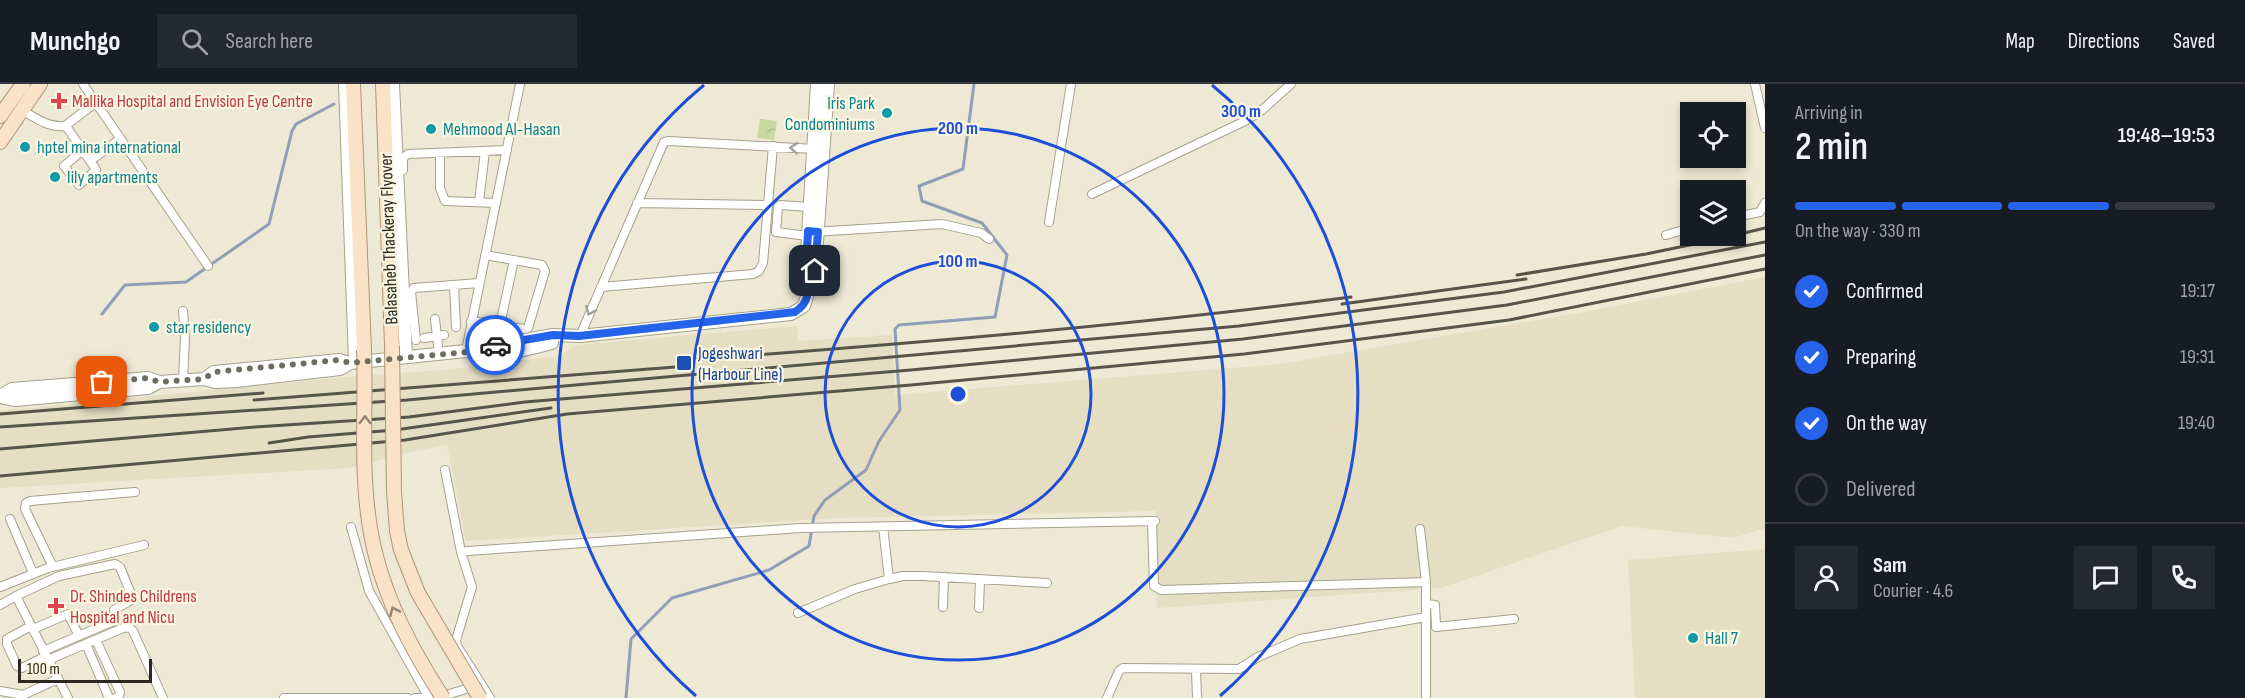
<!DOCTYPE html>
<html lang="en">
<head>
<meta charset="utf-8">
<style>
  body { margin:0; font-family:"Sofia Sans Condensed",sans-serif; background:#242831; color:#f1f3f6; height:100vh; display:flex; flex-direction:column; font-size:22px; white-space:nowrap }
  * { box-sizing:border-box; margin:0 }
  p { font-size:20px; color:#9ea1a6 }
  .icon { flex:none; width:33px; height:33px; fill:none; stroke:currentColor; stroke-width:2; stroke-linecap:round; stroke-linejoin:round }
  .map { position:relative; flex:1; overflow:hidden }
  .details { display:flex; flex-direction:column; background:#171b24; width:480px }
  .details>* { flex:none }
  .buttons { position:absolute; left:1680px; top:18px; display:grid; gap:12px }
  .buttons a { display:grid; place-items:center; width:66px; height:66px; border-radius:0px; background:#171b24; box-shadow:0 3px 9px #0003; font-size:30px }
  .scale { position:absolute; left:18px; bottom:15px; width:134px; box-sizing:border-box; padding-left:6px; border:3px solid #2a2821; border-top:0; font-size:16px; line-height:21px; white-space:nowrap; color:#2a2821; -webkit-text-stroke:4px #fbf6e1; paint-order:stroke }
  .pin { position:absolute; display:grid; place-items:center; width:51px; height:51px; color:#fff; margin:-26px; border-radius:12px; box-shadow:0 3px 9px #0006 }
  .courier { position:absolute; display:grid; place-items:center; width:60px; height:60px; margin:-30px; border:4px solid #2563eb; border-radius:50%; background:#fff; color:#222; box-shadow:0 2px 8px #0007 }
  .overview em { font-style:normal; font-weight:600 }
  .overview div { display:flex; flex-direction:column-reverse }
  .overview { display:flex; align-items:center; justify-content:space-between; height:102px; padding:0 30px }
  h1 { font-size:39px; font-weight:600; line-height:45px }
  .bar { display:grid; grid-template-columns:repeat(4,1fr); gap:9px 6px; align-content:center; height:72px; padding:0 30px }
  .bar i { height:8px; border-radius:4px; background:#363941 }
  .bar .on { background:#2563eb }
  .bar p { grid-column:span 4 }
  .line { display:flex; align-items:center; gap:15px; padding:0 30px; border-top:2px solid #363941 }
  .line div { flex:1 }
  .round { display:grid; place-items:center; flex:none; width:63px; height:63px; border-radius:0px; background:#242831 }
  ol { padding:0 30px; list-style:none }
  li { display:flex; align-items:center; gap:18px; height:66px }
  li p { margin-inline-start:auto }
  li .icon { padding:6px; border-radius:50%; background:#2563eb; color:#fff; stroke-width:4 }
  li:last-child { color:#9ea1a6 }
  li i { width:33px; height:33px; border:3px solid #363941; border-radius:50% }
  header { display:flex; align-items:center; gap:36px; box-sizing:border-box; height:84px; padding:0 30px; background:#171b24; border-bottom:2px solid #363941 }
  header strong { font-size:28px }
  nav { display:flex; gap:33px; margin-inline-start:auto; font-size:21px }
  .search { width:420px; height:54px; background:#242831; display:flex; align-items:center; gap:15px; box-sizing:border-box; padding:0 21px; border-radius:0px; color:#9ea1a6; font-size:22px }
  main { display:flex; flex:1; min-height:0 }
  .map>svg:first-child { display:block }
</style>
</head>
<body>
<header>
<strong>Munchgo</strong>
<div class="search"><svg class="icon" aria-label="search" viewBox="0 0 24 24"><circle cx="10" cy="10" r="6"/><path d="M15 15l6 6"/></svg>Search here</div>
<nav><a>Map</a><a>Directions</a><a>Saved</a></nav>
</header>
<main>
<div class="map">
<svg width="1765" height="614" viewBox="0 0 1765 614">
  <defs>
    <pattern id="park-crowns" width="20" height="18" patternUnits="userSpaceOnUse" patternTransform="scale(1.5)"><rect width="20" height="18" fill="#cad99e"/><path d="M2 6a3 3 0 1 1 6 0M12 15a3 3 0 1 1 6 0" fill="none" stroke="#aeba88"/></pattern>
  </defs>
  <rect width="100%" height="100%" fill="#eee9d4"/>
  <path fill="#e5dec3" d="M1765,193V444L1733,454L1622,442L1441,504L1157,524L1156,427L837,434L466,457L447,361L405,369L348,384L0,404V327L346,293L442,286L559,272L577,261L797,242L798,257L892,251L895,311L1280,280L1589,227Z
    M1765,465V614H1635L1628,476Z"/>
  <path fill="url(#park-crowns)" d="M760,35L777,37L774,56L757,54Z"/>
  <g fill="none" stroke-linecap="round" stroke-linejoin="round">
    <path stroke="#909eb8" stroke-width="3" d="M102,230L125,201L186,198L269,140L292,47L296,40L334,20
      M626,614L631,555L672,514L769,486L809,462L814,432L825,416L866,386L879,357L900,326L895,245L899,241L995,233L1007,171L982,139L922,117L919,102L963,85L974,0"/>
    <defs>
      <path id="street" d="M83,0L208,182
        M1755,0L1765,44
        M22,26C35,34 49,44 65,42L68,45L95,84L96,86L79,101L64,82L83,66
        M65,42L95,19
        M440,69V104L445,117L496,119
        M90,77L120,55
        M403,86V74L408,70L507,66
        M1092,110L1245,37L1262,26L1291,0
        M479,118L485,67
        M637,119L768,121
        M1736,133L1760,128L1765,119
        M1049,138L1071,0
        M813,148L942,140L981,149L989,155
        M1666,151L1690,144
        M808,152L776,148L778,123L780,121L810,123
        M454,201L456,243
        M601,203L753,190L759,187L763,179L773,62
        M183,227L185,253L183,297
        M435,235L439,270
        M471,237L524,245L528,244L545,187L542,181L485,171
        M500,241L514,176
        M580,252L664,58L669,57L814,65
        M424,254L444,251
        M416,256L411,208L414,204L479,199
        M466,267L520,0
        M445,386L461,468
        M10,435L33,489
        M1152,437L1154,502L1161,506L1426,498
        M351,443L369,507L429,614
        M1420,445L1426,498V614
        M53,483L25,425L26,419L30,417L135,408
        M889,495L903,492H923L1047,499
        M0,503L48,484L144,461
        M16,512L59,492L115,480L120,483L133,515L114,526L116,536L43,567
        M1426,520L1435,521L1436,543L1514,535
        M0,521L16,512L68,614
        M943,523L944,493
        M979,524L980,495
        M798,529L855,505L889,495L883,443
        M31,542L7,555V560L17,582L22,584L46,572
        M33,545L68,530L79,552
        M96,556L120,608L119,612L115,614
        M86,560L109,614
        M48,576L123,544L129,543L133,547L163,614
        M1196,586L1197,614
        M0,607L23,611L58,595
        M284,614H408
        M415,614H436L476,602
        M490,614L457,562L456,556L472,503L461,468L468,467L801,444L1155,437
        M1107,614L1119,587L1123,584L1239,585L1258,573L1300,555L1426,533"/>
      <path id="secondary" d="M345,0L355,278
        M393,0L406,272
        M808,203L806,186L817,0
        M479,267L484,263L553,251L580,252L791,230L804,222L815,187L828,0
        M204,295L214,288L339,276L350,279L466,267C474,267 482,271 489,271C511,270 532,264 552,259
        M0,312L12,305L148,294L159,298
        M0,313L15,316L148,304L159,298L204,295L215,298L237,297L340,285L350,279"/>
      <path id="primary" d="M353,0L364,266
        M383,0L392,262
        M0,32L23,0
        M0,58L40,0"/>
    </defs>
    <use href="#street" stroke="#a6a18e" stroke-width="10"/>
    <use href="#secondary" stroke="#a6a18e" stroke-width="14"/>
    <use href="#primary" stroke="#af9476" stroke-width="16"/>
    <use href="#street" stroke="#fff" stroke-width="8"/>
    <use href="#secondary" stroke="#fff" stroke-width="12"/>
    <use href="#primary" stroke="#fae2c8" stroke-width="14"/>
    <path stroke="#57544a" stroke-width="3" d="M1736,151L1765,144
      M1517,191L1646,170L1733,152
      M1342,220L1526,195
      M679,277C903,260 1128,242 1351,213
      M254,316L688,282
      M0,330L263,309
      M0,343L407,316L1239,242L1504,208L1765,158
      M269,359L308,353L395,346L551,324
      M0,365L255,343L409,333L525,318L911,286L1243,255L1507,221L1765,171
      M0,392L405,356L567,330L911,301L1244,270L1509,236L1765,185"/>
    <defs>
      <path id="primary-bridge" d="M392,262L394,408L397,447L401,466L418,509L480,614
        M364,266C366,320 361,376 368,430C376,498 406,557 443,614"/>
    </defs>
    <use href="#primary-bridge" stroke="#af9476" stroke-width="16" stroke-linecap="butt"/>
    <use href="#primary-bridge" stroke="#fae2c8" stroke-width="14"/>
  </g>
  <defs><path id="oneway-chevron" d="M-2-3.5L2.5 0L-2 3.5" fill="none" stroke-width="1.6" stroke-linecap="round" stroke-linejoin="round" transform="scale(1.5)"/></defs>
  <g stroke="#9f9e9b">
    <use href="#oneway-chevron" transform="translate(794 64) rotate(-177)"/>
    <use href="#oneway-chevron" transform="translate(590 227) rotate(113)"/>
  </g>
  <g stroke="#928574">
    <use href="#oneway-chevron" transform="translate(365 336) rotate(-90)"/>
    <use href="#oneway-chevron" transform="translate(394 527) rotate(-114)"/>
  </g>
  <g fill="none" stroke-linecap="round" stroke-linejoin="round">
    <path stroke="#6f6c60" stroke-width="6" stroke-dasharray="0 10.8" d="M102,298L148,294L159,298L204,295L214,288L339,276L350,279L479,267L484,263L495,261"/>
    <path stroke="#2563eb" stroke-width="8" d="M495,261L553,251L579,252L795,228C813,216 807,203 806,185C805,173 808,160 808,147L818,148L815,187"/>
  </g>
  <g fill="none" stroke="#1d4ed8" stroke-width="3">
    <circle cx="958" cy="310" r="133"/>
    <circle cx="958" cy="310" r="266"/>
    <path d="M696 612A400 400 0 0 1 704 1M1212 1A400 400 0 0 1 1220 612"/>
  </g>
  <g fill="#e0444e" stroke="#fbf6e1" stroke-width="2">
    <path d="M56 8h6v6h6v6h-6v6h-6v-6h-6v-6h6z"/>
    <path d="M53 513h6v6h6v6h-6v6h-6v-6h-6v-6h6z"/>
  </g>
  <g fill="#0f9aa8" stroke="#fbf6e1" stroke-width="2">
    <circle cx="887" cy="29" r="6"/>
    <circle cx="431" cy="45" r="6"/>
    <circle cx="25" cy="63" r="6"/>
    <circle cx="55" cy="93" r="6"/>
    <circle cx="154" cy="243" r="6"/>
    <circle cx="1693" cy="554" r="6"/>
  </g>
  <rect fill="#1a4fb4" stroke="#fbf6e1" stroke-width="2" x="676" y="271" width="16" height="16" rx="3"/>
  <g text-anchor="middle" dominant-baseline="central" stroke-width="4.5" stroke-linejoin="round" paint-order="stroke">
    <g font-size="18" fill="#be3a42" stroke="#fbf6e1" text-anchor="start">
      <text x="72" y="17">Mallika Hospital and Envision Eye Centre</text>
      <text x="70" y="512">Dr. Shindes Childrens<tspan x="70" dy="21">Hospital and Nicu</tspan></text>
    </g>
    <g font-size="18" fill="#0d838f" stroke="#fbf6e1" text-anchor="start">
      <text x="875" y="19" text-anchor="end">Iris Park<tspan x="875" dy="21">Condominiums</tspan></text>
      <text x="443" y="45">Mehmood Al-Hasan</text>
      <text x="37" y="63">hptel mina international</text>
      <text x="67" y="93">lily apartments</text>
      <text x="166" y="243">star residency</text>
      <text x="1705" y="554">Hall 7</text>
    </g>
    <g font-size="18" fill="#2a2821" stroke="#fbf6e1">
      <text transform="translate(389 155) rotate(-92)">Balasaheb Thackeray Flyover</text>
    </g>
    <g font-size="18" fill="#164399" stroke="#fbf6e1" text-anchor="start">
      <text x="698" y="269">Jogeshwari<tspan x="698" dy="21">(Harbour Line)</tspan></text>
    </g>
  </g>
  <circle cx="958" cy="310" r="9" fill="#1d4ed8" stroke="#fbf6e1" stroke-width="3"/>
  <g font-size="18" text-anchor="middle" font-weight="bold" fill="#1d4ed8" stroke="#fbf6e1" stroke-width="4.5" stroke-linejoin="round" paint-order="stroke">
    <text x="1241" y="33">300 m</text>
    <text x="958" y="50">200 m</text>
    <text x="958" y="183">100 m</text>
  </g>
</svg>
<div class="buttons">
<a><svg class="icon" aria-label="locate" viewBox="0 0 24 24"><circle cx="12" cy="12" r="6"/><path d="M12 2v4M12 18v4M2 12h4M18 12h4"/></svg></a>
<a><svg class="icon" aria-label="layers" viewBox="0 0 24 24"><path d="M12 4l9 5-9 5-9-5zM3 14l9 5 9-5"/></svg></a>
</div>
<div class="scale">100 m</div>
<div class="pin" style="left:102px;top:298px;background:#ea580c"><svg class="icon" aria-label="bag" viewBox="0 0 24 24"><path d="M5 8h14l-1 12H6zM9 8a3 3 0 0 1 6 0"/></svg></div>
<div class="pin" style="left:815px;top:187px;background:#1f2937"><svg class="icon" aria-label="home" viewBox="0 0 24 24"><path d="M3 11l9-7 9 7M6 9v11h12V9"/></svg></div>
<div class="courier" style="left:495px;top:261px"><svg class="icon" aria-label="car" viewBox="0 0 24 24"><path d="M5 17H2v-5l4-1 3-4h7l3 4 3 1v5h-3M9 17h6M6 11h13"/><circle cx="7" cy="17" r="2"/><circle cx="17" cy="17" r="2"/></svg></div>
</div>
<section class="details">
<div class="overview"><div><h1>2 min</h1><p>Arriving in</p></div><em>19:48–19:53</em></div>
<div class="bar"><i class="on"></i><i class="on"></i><i class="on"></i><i></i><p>On the way · 330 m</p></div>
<ol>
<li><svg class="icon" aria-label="check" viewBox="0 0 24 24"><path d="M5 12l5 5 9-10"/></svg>Confirmed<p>19:17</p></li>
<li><svg class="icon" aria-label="check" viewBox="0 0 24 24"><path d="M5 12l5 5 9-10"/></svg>Preparing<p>19:31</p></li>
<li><svg class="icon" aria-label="check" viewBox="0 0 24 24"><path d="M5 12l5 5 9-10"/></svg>On the way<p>19:40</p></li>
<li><i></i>Delivered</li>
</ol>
<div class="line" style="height:108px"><a class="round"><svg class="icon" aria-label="person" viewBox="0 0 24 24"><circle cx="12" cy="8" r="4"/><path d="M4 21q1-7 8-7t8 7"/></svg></a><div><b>Sam</b><p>Courier · 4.6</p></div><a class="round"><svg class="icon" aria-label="chat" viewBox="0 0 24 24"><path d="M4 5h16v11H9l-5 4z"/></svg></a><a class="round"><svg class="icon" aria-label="phone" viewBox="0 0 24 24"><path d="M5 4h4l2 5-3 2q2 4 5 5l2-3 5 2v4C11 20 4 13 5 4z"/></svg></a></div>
</section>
</main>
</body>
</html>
